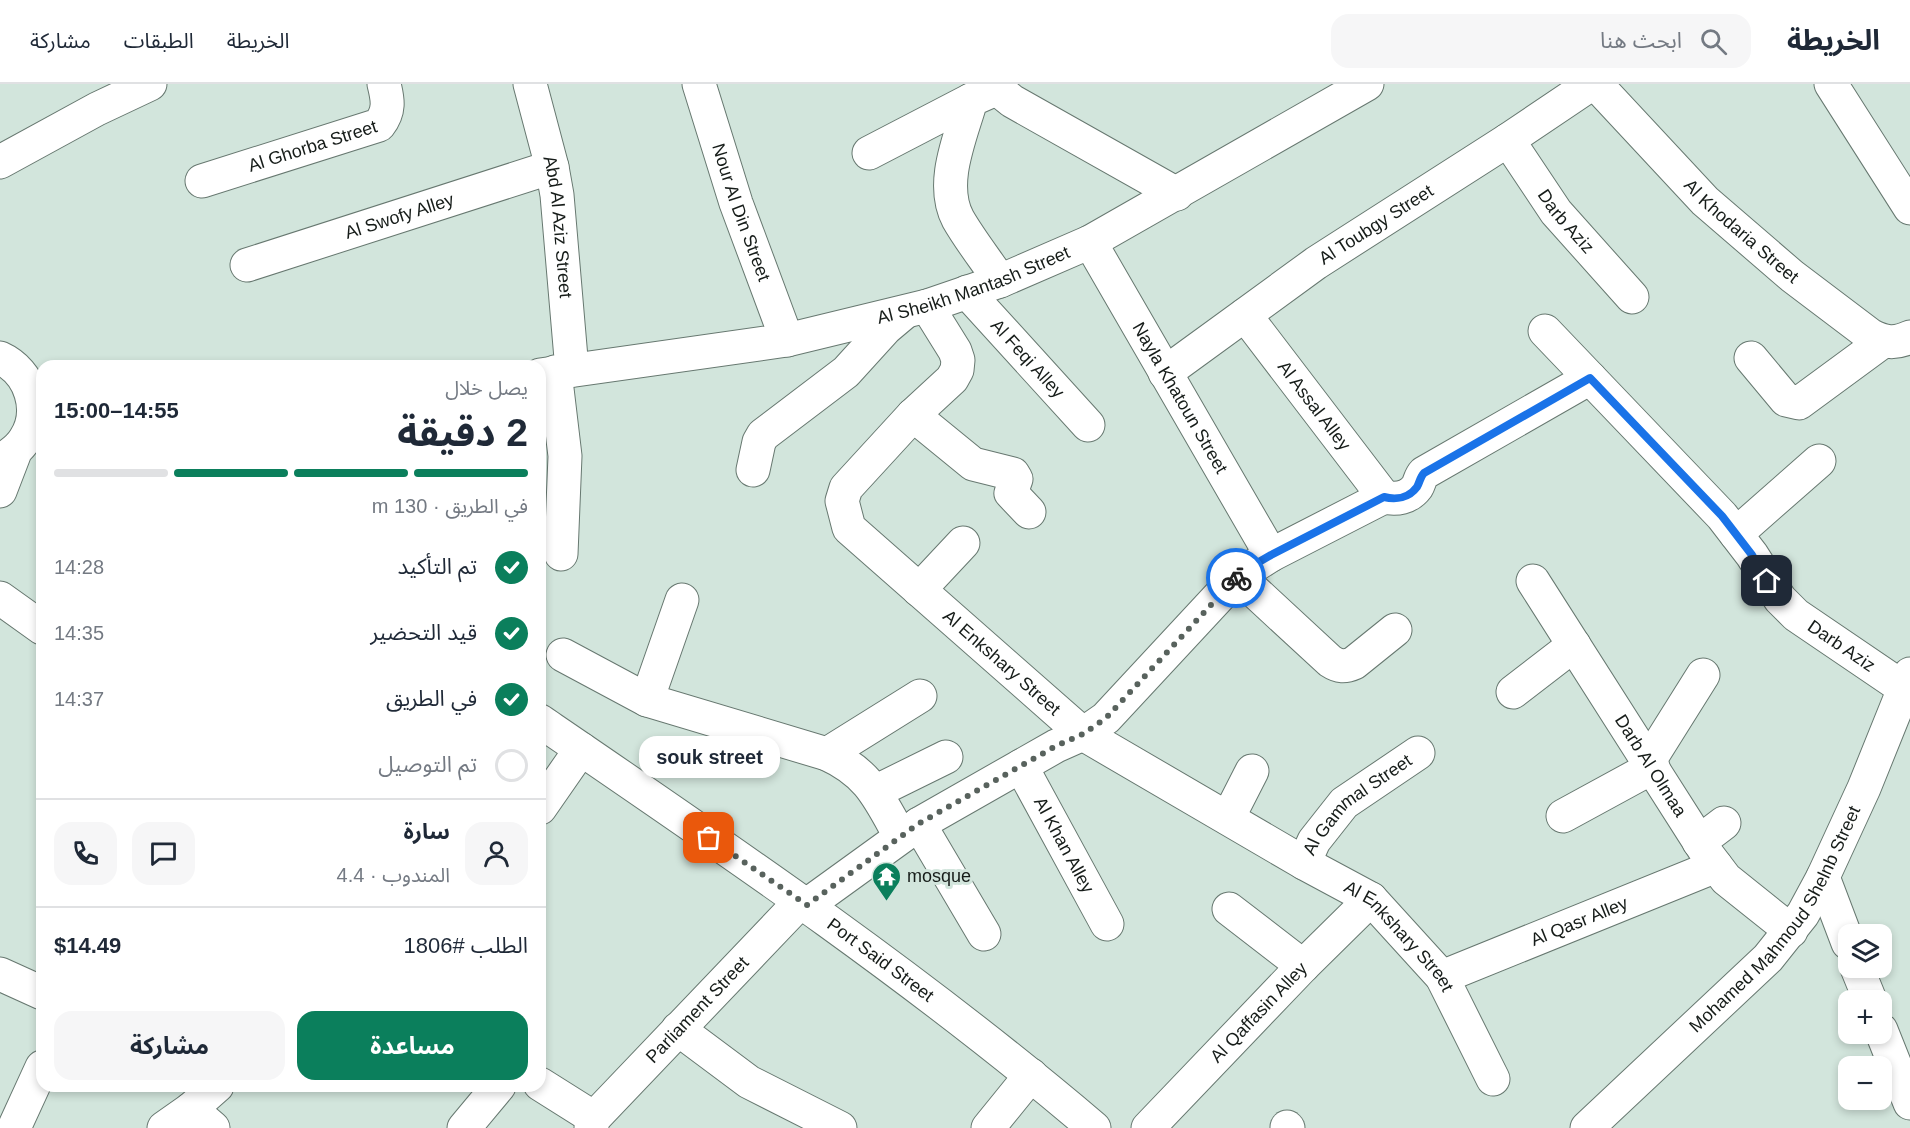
<!DOCTYPE html>
<html lang="ar">
<head>
<meta charset="utf-8">
<style>
  body { margin:0; font-family:Arial,"Noto Sans Arabic",sans-serif; background:#f6f6f7; color:#1f2937; direction:rtl; height:100vh; display:flex; flex-direction:column; font-size:22px; white-space:nowrap }
  * { box-sizing:border-box; margin:0 }
  p { font-size:20px; color:#747a83 }
  .icon { flex:none; width:33px; height:33px; fill:none; stroke:currentColor; stroke-width:2; stroke-linecap:round; stroke-linejoin:round }
  .map { position:relative; flex:1; overflow:hidden; direction:ltr }
  .sheet { position:absolute; left:36px; top:276px; width:510px; height:732px; display:flex; flex-direction:column; background:#fff; border-radius:18px; box-shadow:0 3px 9px #0003; direction:rtl }
  .sheet>* { flex:none }
  .buttons { position:absolute; left:1838px; top:840px; display:grid; gap:12px }
  .buttons a { display:grid; place-items:center; width:54px; height:54px; border-radius:12px; background:#fff; box-shadow:0 3px 9px #0003; font-size:30px }
  .pin { position:absolute; display:grid; place-items:center; width:51px; height:51px; color:#fff; margin:-26px; border-radius:12px; box-shadow:0 3px 9px #0006 }
  .courier { position:absolute; display:grid; place-items:center; width:60px; height:60px; margin:-30px; border:4px solid #1a73e8; border-radius:50%; background:#fff; color:#222; box-shadow:0 2px 8px #0007 }
  .bubble { position:absolute; height:42px; border-radius:18px; background:#fff; box-shadow:0 3px 9px #0003; font-size:20px; font-weight:700; line-height:42px; text-align:center; direction:rtl }
  .headline em { font-style:normal; font-weight:700 }
  .headline div { display:flex; flex-direction:column-reverse }
  .headline { display:flex; align-items:center; justify-content:space-between; height:102px; padding:0 18px }
  h1 { font-size:39px; font-weight:700; line-height:45px }
  .bar { display:grid; grid-template-columns:repeat(4,1fr); gap:9px 6px; align-content:center; height:72px; padding:0 18px }
  .bar i { height:8px; border-radius:4px; background:#e0e1e3 }
  .bar .current { background:#0b7f5c }
  .bar p { grid-column:span 4 }
  .line { display:flex; align-items:center; gap:15px; padding:0 18px; border-top:2px solid #e0e1e3 }
  .line div { flex:1 }
  .round { display:grid; place-items:center; flex:none; width:63px; height:63px; border-radius:18px; background:#f6f6f7 }
  ol { padding:0 18px; list-style:none }
  li { display:flex; align-items:center; gap:18px; height:66px }
  li p { margin-inline-start:auto }
  li .icon { padding:6px; border-radius:50%; background:#0b7f5c; color:#fff; stroke-width:4 }
  li:last-child { color:#747a83 }
  li i { width:33px; height:33px; border:3px solid #e0e1e3; border-radius:50% }
  .action { display:flex; gap:12px; margin-top:auto; padding:12px 18px }
  .action a { flex:1; height:69px; border-radius:18px; background:#0b7f5c; color:#fff; font-size:24px; font-weight:700; line-height:69px; text-align:center }
  .action a+a { background:#f6f6f7; color:#1f2937 }
  header { display:flex; align-items:center; gap:36px; box-sizing:border-box; height:84px; padding:0 30px; background:#fff; border-bottom:2px solid #e0e1e3 }
  header strong { font-size:28px }
  nav { display:flex; gap:33px; margin-inline-start:auto; font-size:21px }
  .search { width:420px; height:54px; background:#f6f6f7; display:flex; align-items:center; gap:15px; box-sizing:border-box; padding:0 21px; border-radius:18px; color:#747a83; font-size:22px }
  .map>svg:first-child { display:block }
</style>
</head>
<body>
<header>
<strong>الخريطة</strong>
<div class="search"><svg class="icon" aria-label="search" viewBox="0 0 24 24"><circle cx="10" cy="10" r="6"/><path d="M15 15l6 6"/></svg>ابحث هنا</div>
<nav><a>الخريطة</a><a>الطبقات</a><a>مشاركة</a></nav>
</header>
<div class="map">
<svg width="1910" height="1044" viewBox="0 0 1910 1044">
  <rect width="100%" height="100%" fill="#d2e5dc"/>
  <g fill="none" stroke-linecap="round" stroke-linejoin="round">
    <defs>
      <g id="minor">
        <path id="s1" d="M530,0L552,83L557,111L572,286"/>
        <path id="s2" d="M699,0L736,119L787,256"/>
        <path d="M991,0L1012,17L1177,110"/>
        <path id="s3" d="M1596,0L1705,117L1792,192L1870,251C1885,259 1895,260 1910,253"/>
        <path d="M1831,0L1910,124"/>
        <path d="M996,5L971,16C961,52 939,99 958,135C970,156 986,176 1000,197"/>
        <path id="s4" d="M1508,56L1556,128L1632,213"/>
        <path d="M869,69L971,16"/>
        <path d="M0,78L97,25L150,0"/>
        <path id="s5" d="M202,97L379,41C390,27 388,16 384,0"/>
        <path id="s6" d="M1090,158L1271,471"/>
        <path id="s7" d="M247,181L552,83"/>
        <path id="s8" d="M967,208L1088,341"/>
        <path id="s9" d="M927,222L955,267L958,276L957,286L952,295L913,331L846,404L842,417L849,444L1083,650L1304,779L1371,815L1442,893L1493,995"/>
        <path id="s10" d="M1245,231L1384,413"/>
        <path id="s11" d="M1545,247L1722,432L1752,471L1780,515L1796,531L1905,605"/>
        <path d="M1751,274L1786,316L1799,319L1882,258"/>
        <path d="M555,288L565,372L561,470"/>
        <path id="s12" d="M1165,289L1316,179L1508,56L1591,0"/>
        <path id="s13" d="M540,291L787,256L927,222L1000,197L1090,158L1367,0"/>
        <path d="M913,331L973,380L1013,390L1016,395L1011,409L1029,428"/>
        <path d="M753,386L759,358L763,351L846,288L886,244L905,228"/>
        <path d="M1384,413C1396,416 1409,414 1417,403C1420,398 1420,393 1424,389L1590,294"/>
        <path d="M1736,450L1819,377"/>
        <path d="M1238,492L1330,577C1339,583 1345,583 1354,579L1395,546"/>
        <path id="s14" d="M1533,497L1707,770L1726,795L1791,847"/>
        <path d="M919,506L963,459"/>
        <path d="M0,514L42,544"/>
        <path d="M563,571L647,616L827,670C869,689 879,714 900,752"/>
        <path d="M1513,608L1574,561"/>
        <path d="M647,616L682,516"/>
        <path id="s15" d="M540,637C729,766 919,895 1094,1044"/>
        <path d="M827,670L920,612"/>
        <path d="M1649,677L1703,591"/>
        <path id="s16" d="M1021,682L1107,840"/>
        <path d="M875,708L946,673"/>
        <path d="M540,724L581,665"/>
        <path d="M1563,732L1653,683"/>
        <path d="M1228,734L1252,687"/>
        <path d="M919,740L984,850"/>
        <path d="M1699,758L1724,739"/>
        <path id="s17" d="M1304,779L1314,757L1344,719L1418,669"/>
        <path d="M1823,793L1848,859"/>
        <path d="M807,821L919,740L1056,662L1083,650L1106,634L1238,492L1271,471L1384,413"/>
        <path d="M1229,825L1303,882"/>
        <path d="M1857,884L1870,916"/>
        <path d="M0,890L42,909"/>
        <path id="s18" d="M1442,893L1716,782"/>
        <path d="M678,945L749,998L840,1044"/>
        <path d="M1881,946L1910,1019"/>
        <path d="M540,1000L594,1034"/>
        <path d="M191,1025L213,1044"/>
        <path d="M1287,1043L1288,1044"/>
        <path d="M14,1044L42,983"/>
        <path d="M164,1044L191,1025L217,1002"/>
        <path d="M464,1044L499,1002"/>
        <path id="s19" d="M591,1044L594,1034L801,817"/>
        <path d="M988,1044L1031,991"/>
        <path id="s20" d="M1148,1044L1303,882L1371,815"/>
        <path id="s21" d="M1587,1044L1768,874L1803,830L1823,793L1864,704L1910,590"/>
      </g>
      <path id="major" d="M0,274C31,288 43,327 25,355C19,365 10,371 0,377
        M0,407L15,368"/>
    </defs>
    <use href="#minor" stroke="#677870" stroke-width="35"/>
    <use href="#major" stroke="#677870" stroke-width="35"/>
    <use href="#minor" stroke="#fff" stroke-width="33"/>
    <use href="#major" stroke="#fff" stroke-width="33"/>
  </g>
  <g fill="none" stroke-linecap="round" stroke-linejoin="round">
    <path stroke="#58625d" stroke-width="6" stroke-dasharray="0 10.8" d="M709,754L807,821L918,740L1056,662L1083,650L1106,634L1236,494"/>
    <path stroke="#1a73e8" stroke-width="8" d="M1236,494L1252,482L1271,471L1384,413C1396,416 1409,414 1417,403C1420,398 1420,393 1424,389L1590,294L1722,432L1752,471L1767,497"/>
  </g>
  <defs>
    <symbol id="temple-pin" viewBox="-11 -11 22 30"><path d="M0 17L-7.5 6A9.5 9.5 0 1 1 7.5 6Z" fill="#0b7f5c" stroke="#d2e5dc"/><path d="M0-6L5-2H3V0L6.5 2.5H4V6H1.5V3h-3V6H-4V2.5H-6.5L-3 0V-2H-5Z" fill="#fff"/></symbol>
  </defs>
  <g fill-rule="evenodd">
    <use href="#temple-pin" x="870" y="776" width="33" height="45"/>
  </g>
  <g text-anchor="middle" dominant-baseline="central" stroke-width="6" stroke-linejoin="round" paint-order="stroke">
    <g font-size="18" fill="#161c19" stroke="#d2e5dc">
      <text stroke="none"><textPath href="#s5" startOffset="116">Al Ghorba Street</textPath></text>
      <text stroke="none"><textPath href="#s2" startOffset="135">Nour Al Din Street</textPath></text>
      <text stroke="none"><textPath href="#s7" startOffset="160">Al Swofy Alley</textPath></text>
      <text stroke="none"><textPath href="#s4" startOffset="100">Darb Aziz</textPath></text>
      <text stroke="none"><textPath href="#s12" startOffset="258">Al Toubgy Street</textPath></text>
      <text stroke="none"><textPath href="#s1" startOffset="146">Abd Al Aziz Street</textPath></text>
      <text stroke="none"><textPath href="#s3" startOffset="207">Al Khodaria Street</textPath></text>
      <text stroke="none"><textPath href="#s13" startOffset="444">Al Sheikh Mantash Street</textPath></text>
      <text stroke="none"><textPath href="#s8" startOffset="90">Al Feqi Alley</textPath></text>
      <text stroke="none"><textPath href="#s6" startOffset="180">Nayla Khatoun Street</textPath></text>
      <text stroke="none"><textPath href="#s10" startOffset="114">Al Assal Alley</textPath></text>
      <text stroke="none"><textPath href="#s11" startOffset="435">Darb Aziz</textPath></text>
      <text stroke="none"><textPath href="#s9" startOffset="480">Al Enkshary Street</textPath></text>
      <text stroke="none"><textPath href="#s14" startOffset="219">Darb Al Olmaa</textPath></text>
      <text stroke="none"><textPath href="#s17" startOffset="81">Al Gammal Street</textPath></text>
      <text stroke="none"><textPath href="#s16" startOffset="90">Al Khan Alley</textPath></text>
      <text stroke="none"><textPath href="#s21" startOffset="284">Mohamed Mahmoud Shelnb Street</textPath></text>
      <text stroke="none"><textPath href="#s18" startOffset="148">Al Qasr Alley</textPath></text>
      <text stroke="none"><textPath href="#s9" startOffset="966">Al Enkshary Street</textPath></text>
      <text stroke="none"><textPath href="#s15" startOffset="416">Port Said Street</textPath></text>
      <text stroke="none"><textPath href="#s19" startOffset="160">Parliament Street</textPath></text>
      <text stroke="none"><textPath href="#s20" startOffset="160">Al Qaffasin Alley</textPath></text>
    </g>
    <g font-size="18" fill="#161c19" stroke="#d2e5dc" text-anchor="start">
      <text x="907" y="792">mosque</text>
    </g>
  </g>
</svg>
<div class="buttons">
<a><svg class="icon" aria-label="layers" viewBox="0 0 24 24"><path d="M12 4l9 5-9 5-9-5zM3 14l9 5 9-5"/></svg></a>
<a>+</a>
<a>−</a>
</div>
<div class="pin" style="left:709px;top:754px;background:#ea580c"><svg class="icon" aria-label="bag" viewBox="0 0 24 24"><path d="M5 8h14l-1 12H6zM9 8a3 3 0 0 1 6 0"/></svg></div>
<div class="pin" style="left:1767px;top:497px;background:#1f2937"><svg class="icon" aria-label="home" viewBox="0 0 24 24"><path d="M3 11l9-7 9 7M6 9v11h12V9"/></svg></div>
<div class="courier" style="left:1236px;top:494px"><svg class="icon" aria-label="bike" viewBox="0 0 24 24"><circle cx="6" cy="16" r="4"/><circle cx="18" cy="16" r="4"/><path d="M6 16l4-8h5l3 8M10 8l3 8H6M13 5h3"/></svg></div>
<div class="bubble" style="left:639px;top:652px;width:141px">souk street</div>
<section class="sheet">
<div class="headline"><div><h1>2 دقيقة</h1><p>يصل خلال</p></div><em>14:55–15:00</em></div>
<div class="bar"><i class="current"></i><i class="current"></i><i class="current"></i><i></i><p>في الطريق · 130 m</p></div>
<ol>
<li><svg class="icon" aria-label="check" viewBox="0 0 24 24"><path d="M5 12l5 5 9-10"/></svg>تم التأكيد<p>14:28</p></li>
<li><svg class="icon" aria-label="check" viewBox="0 0 24 24"><path d="M5 12l5 5 9-10"/></svg>قيد التحضير<p>14:35</p></li>
<li><svg class="icon" aria-label="check" viewBox="0 0 24 24"><path d="M5 12l5 5 9-10"/></svg>في الطريق<p>14:37</p></li>
<li><i></i>تم التوصيل</li>
</ol>
<div class="line" style="height:108px"><a class="round"><svg class="icon" aria-label="person" viewBox="0 0 24 24"><circle cx="12" cy="8" r="4"/><path d="M4 21q1-7 8-7t8 7"/></svg></a><div><b>سارة</b><p>المندوب · 4.4</p></div><a class="round"><svg class="icon" aria-label="chat" viewBox="0 0 24 24"><path d="M4 5h16v11H9l-5 4z"/></svg></a><a class="round"><svg class="icon" aria-label="phone" viewBox="0 0 24 24"><path d="M5 4h4l2 5-3 2q2 4 5 5l2-3 5 2v4C11 20 4 13 5 4z"/></svg></a></div>
<div class="line" style="height:78px"><div>الطلب #1806</div><b>$14.49</b></div>
<div class="action"><a>مساعدة</a><a>مشاركة</a></div>
</section>
</div>
</body>
</html>
